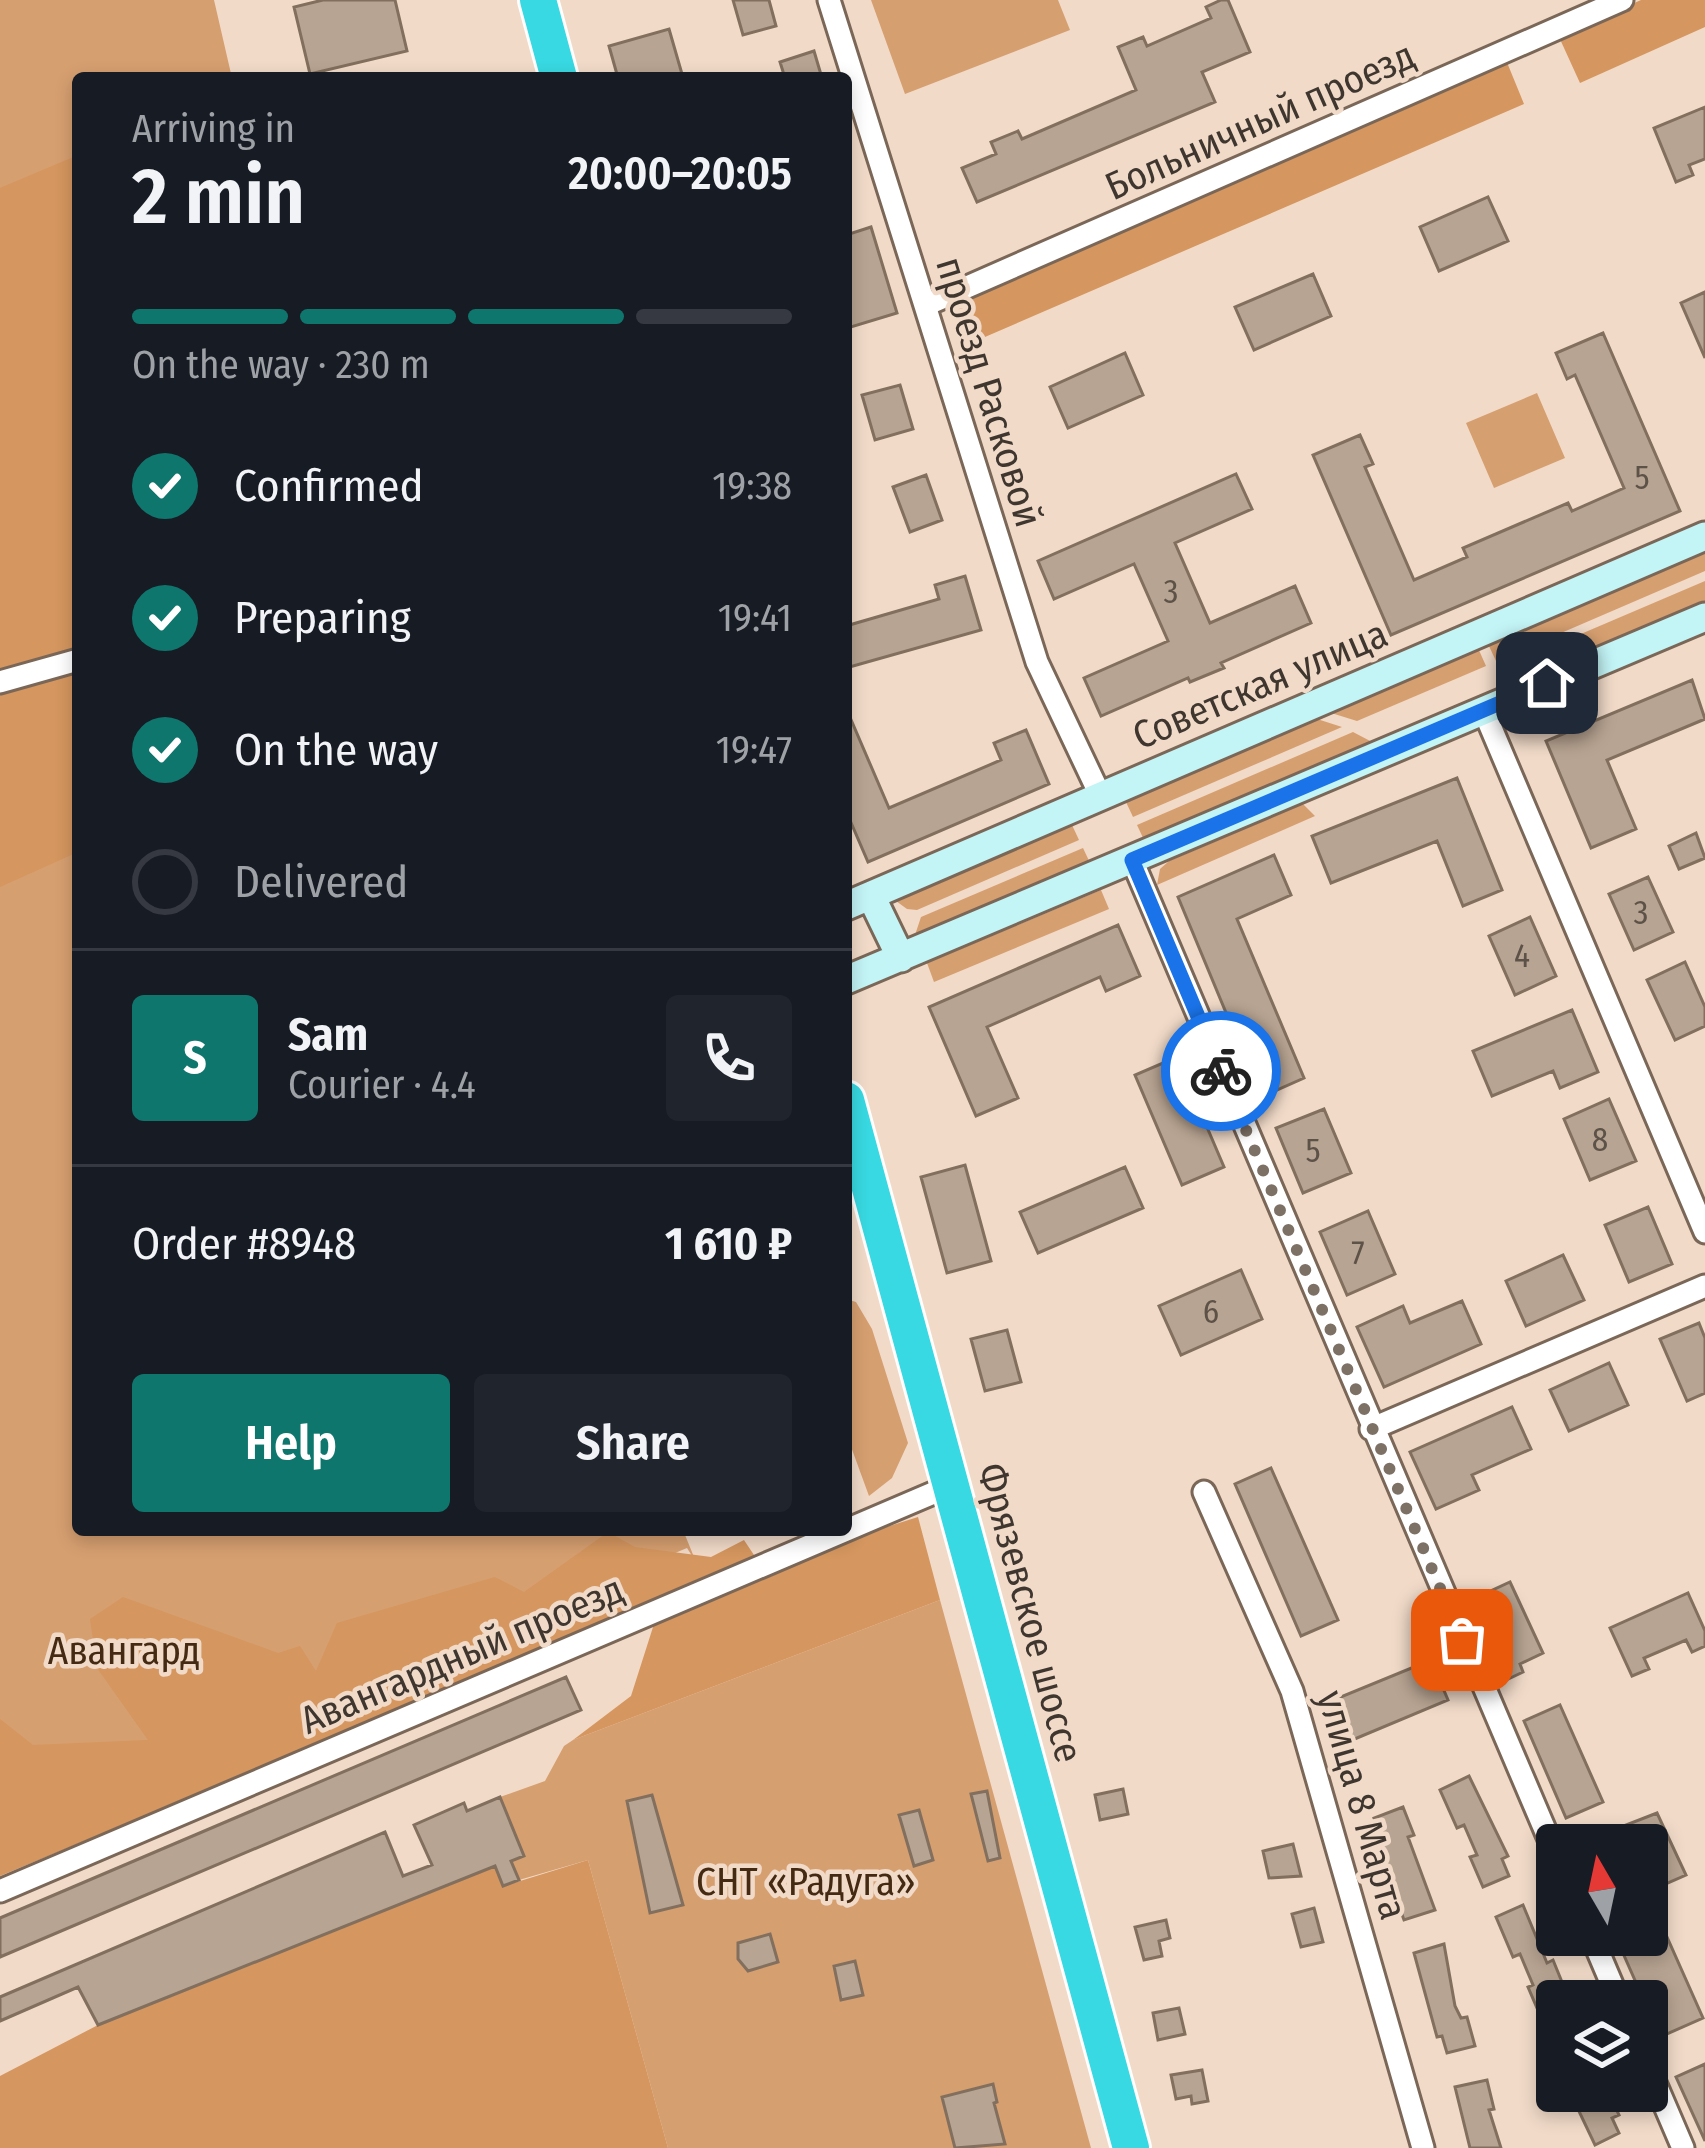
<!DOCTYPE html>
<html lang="en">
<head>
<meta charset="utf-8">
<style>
  body { margin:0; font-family:"Fira Sans Condensed",sans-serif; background:#20242c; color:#f1f3f6; height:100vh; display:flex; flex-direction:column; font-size:45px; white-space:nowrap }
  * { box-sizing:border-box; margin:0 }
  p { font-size:39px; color:#9ea1a6 }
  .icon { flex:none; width:66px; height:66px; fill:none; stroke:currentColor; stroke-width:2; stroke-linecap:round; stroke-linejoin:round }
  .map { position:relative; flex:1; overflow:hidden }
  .details { position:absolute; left:72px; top:72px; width:780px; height:1464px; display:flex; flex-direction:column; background:#171b24; border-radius:12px; box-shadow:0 6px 18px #0003 }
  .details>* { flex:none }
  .needle { width:78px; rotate:351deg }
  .tools { position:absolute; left:1536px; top:1824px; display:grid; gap:24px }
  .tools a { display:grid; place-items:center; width:132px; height:132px; border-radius:12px; background:#171b24; box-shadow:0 6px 18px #0003; font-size:60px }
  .pin { position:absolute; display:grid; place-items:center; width:102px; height:102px; color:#fff; margin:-51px; border-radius:24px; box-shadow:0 6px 18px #0006 }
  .courier { position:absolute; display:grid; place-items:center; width:120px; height:120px; margin:-60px; border:9px solid #1a73e8; border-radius:50%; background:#fff; color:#222; box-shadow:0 3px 15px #0007 }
  .overview em { font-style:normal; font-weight:600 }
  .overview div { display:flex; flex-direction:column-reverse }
  .overview { display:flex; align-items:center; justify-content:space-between; height:204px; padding:0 60px }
  h1 { font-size:78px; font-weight:600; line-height:90px }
  .bar { display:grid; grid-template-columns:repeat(4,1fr); gap:18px 12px; align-content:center; height:144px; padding:0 60px }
  .bar i { height:15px; border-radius:9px; background:#363941 }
  .bar .current { background:#0f766e }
  .bar p { grid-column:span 4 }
  .line { display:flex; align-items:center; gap:30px; padding:0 60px; border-top:3px solid #363941 }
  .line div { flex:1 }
  .round { display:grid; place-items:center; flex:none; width:126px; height:126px; border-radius:12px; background:#20242c }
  ol { padding:0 60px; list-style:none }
  li { display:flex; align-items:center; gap:36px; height:132px }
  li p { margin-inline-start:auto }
  li .icon { padding:12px; border-radius:50%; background:#0f766e; color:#fff; stroke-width:4 }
  li:last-child { color:#9ea1a6 }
  li i { width:66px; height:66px; border:6px solid #363941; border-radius:50% }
  .primary-button { display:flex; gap:24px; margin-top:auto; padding:24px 60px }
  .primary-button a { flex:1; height:138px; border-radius:12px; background:#0f766e; color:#fff; font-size:48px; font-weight:600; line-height:138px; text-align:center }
  .primary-button a+a { background:#20242c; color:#f1f3f6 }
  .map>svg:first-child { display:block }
</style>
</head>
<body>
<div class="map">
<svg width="1705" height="2148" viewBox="0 0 1705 2148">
  <rect width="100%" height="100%" fill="#f1dac8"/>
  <path fill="#d69f70" d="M0,0H214L232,78H78V1530H683L696,1562L687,1548L0,1833Z
    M871,0H1058L1070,30L905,94Z
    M1537,393L1565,458L1494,488L1466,423Z
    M1705,549V571L1496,661L1488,644Z
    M1705,581V604L1507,689L1499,669Z
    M1478,648L1486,666L1357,721L1328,712Z
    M1314,718L1342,727L1133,817L1126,802Z
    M1353,732L1374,743L1145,842L1137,825Z
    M1303,804L1315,816L1157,885L1160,869L1169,861Z
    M1072,825L1079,840L917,910L907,909L896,901Z
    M1083,848L1091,865L913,941L921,917Z
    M1101,890L1109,909L934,982L927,963Z
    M846,1299L856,1302L872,1329L908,1443L892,1478L869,1496L846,1433Z
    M940,1600L1091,2148H668L588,1860L519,1880L511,1861L524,1855L500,1797L545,1781L564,1746L573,1740Z"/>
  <path fill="#d5965f" d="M1641,0H1705V27L1580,83L1559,37Z
    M1506,60L1524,104L964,346L947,302Z
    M78,155V852L0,887V188Z
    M918,1517L940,1600L573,1740L631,1696L654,1624L836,1543Z
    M608,1532L635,1547L711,1557L744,1540L758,1561L0,1876V1719L33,1745L148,1740L97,1668L90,1619L123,1597L278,1653L300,1646L316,1671L337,1623L495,1577L524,1592Z
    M588,1860L668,2148H0V2076L98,2025L495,1866L504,1886Z"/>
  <path fill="#b8a492" stroke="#826f5e" stroke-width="3" d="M323,0H395L407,51L310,74L294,7Z
    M733,0H769L776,26L743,35Z
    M1221,0H1228L1250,52L1202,72L1215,102L977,202L962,168L996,154L991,142L1018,131L1022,139L1136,90L1118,47L1143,37L1147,46L1211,18L1206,7Z
    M669,29L682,74L668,78H618L609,46Z
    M814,51L822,78H785L780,62Z
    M1705,107V159L1689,165L1693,175L1676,182L1654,128Z
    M1488,197L1508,241L1439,271L1420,227Z
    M871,227L897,313L851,327L846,312V235Z
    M1313,274L1331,316L1254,350L1235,307Z
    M1705,292V358L1681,303Z
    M1603,333L1680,511L1391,635L1313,455L1360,435L1373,464L1365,467L1414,580L1467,557L1463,548L1568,503L1572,511L1624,488L1575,375L1567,379L1556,353Z
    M1125,353L1143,395L1068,428L1050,387Z
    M900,385L913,429L875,440L862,395Z
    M1236,474L1252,509L1175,543L1210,623L1295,586L1311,623L1221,663L1224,668L1190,682L1188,678L1101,716L1084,678L1168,641L1134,564L1054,599L1038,561Z
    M926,475L942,520L910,532L893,487Z
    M965,576L981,630L846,668V626L939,599L935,585Z
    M1692,680L1705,719L1607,760L1636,829L1591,848L1546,741Z
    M846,708L889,808L1001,760L994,743L1026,730L1049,784L868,862L846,811Z
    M1457,778L1502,890L1463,906L1437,841L1331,883L1312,836Z
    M1696,833L1705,858L1679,869L1669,846Z
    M1274,855L1291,895L1237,919L1304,1078L1261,1097L1178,897Z
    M1648,877L1673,932L1634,950L1609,894Z
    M1530,917L1556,976L1515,995L1489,936Z
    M1118,925L1140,976L1106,991L1100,977L987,1027L1018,1098L976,1116L929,1007Z
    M1685,962L1705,1007V1026L1675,1040L1647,980Z
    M1572,1010L1598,1072L1560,1088L1553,1071L1492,1096L1473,1051Z
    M1177,1057L1224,1167L1182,1185L1135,1075Z
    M1609,1099L1636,1161L1590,1180L1564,1119Z
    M1324,1109L1351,1173L1303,1193L1276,1128Z
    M965,1165L991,1261L947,1273L921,1177Z
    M1125,1167L1143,1208L1038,1253L1020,1212Z
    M1648,1207L1672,1264L1629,1282L1605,1225Z
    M1368,1211L1395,1274L1347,1295L1320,1232Z
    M1563,1255L1584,1300L1526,1326L1506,1281Z
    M1241,1270L1262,1319L1181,1355L1159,1306Z
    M1462,1301L1481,1344L1384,1387L1357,1327L1403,1306L1410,1323Z
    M1699,1323L1705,1338V1393L1687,1401L1660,1339Z
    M1007,1330L1021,1382L985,1391L971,1339Z
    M1609,1363L1628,1405L1569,1431L1550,1390Z
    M1512,1407L1531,1449L1472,1475L1479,1490L1436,1509L1410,1452Z
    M1271,1468L1338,1620L1301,1636L1235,1484Z
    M1510,1582L1543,1653L1520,1664L1523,1672L1506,1680L1469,1601Z
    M1688,1593L1705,1631V1646L1692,1652L1686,1640L1644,1658L1649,1669L1632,1676L1610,1628Z
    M1431,1660L1448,1700L1338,1746L1321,1705Z
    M566,1677L581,1710L0,1957V1918Z
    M1560,1705L1603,1802L1566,1818L1524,1721Z
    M1469,1776L1508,1856L1502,1859L1509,1876L1483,1887L1470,1857L1477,1855L1464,1825L1457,1828L1440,1790Z
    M1123,1789L1128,1814L1100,1820L1095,1795Z
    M987,1791L1000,1858L988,1861L971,1794Z
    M652,1795L683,1905L650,1913L627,1801Z
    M500,1797L524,1856L511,1861L519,1880L503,1886L495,1866L98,2025L78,1987L0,2021V1997L385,1832L403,1876L432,1865L414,1825L464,1803L467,1811Z
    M1403,1807L1414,1835L1408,1837L1435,1910L1404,1920L1373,1835L1380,1833L1374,1818Z
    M919,1810L933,1860L914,1866L899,1815Z
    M1657,1813L1686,1875L1647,1892L1703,2018L1660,2037L1615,1935H1647V1845H1620L1613,1830Z
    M1293,1844L1301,1876L1269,1878L1263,1851Z
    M1523,1905L1547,1963L1553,1960L1564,1987L1557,1990L1562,2001H1557V2008L1540,2015L1528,1987L1533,1985L1520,1954L1513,1957L1496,1917Z
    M1314,1908L1323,1942L1301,1947L1292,1914Z
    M1166,1920L1170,1938L1159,1941L1162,1956L1144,1960L1135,1927Z
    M770,1934L778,1962L748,1971L738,1959V1943Z
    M1444,1944L1455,2006L1461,2018L1467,2017L1475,2046L1447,2053L1442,2036L1437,2037L1414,1953Z
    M855,1961L863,1995L841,2000L834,1966Z
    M1179,2008L1185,2034L1158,2040L1153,2013Z
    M1705,2064V2141L1676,2077Z
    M1202,2070L1208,2101L1192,2104L1191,2096L1176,2099L1171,2075Z
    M1487,2080L1494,2109L1489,2110L1501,2148H1470L1455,2087Z
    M993,2084L997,2102L994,2103L1005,2144L955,2148L942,2097Z
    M1608,2091L1619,2115L1612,2118L1619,2133L1595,2145L1576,2105Z"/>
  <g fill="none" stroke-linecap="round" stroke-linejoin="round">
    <defs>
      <path id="street" d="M829,0L1037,662L1101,797
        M926,305L1622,0
        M0,682L78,660
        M1483,709L1705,1232
        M1132,860L1557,1858
        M1371,1429L1705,1286
        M1204,1492L1292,1691L1423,2148
        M0,1891L952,1485
        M1591,1935L1619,2001
        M1647,2064L1683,2148"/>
      <path id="secondary" d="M871,896L901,958
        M846,906L1705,536
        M846,980L1705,617"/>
      <path id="highway" d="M538,0L559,78
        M846,1100L1131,2148"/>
    </defs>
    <use href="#street" stroke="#7b6757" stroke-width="27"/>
    <use href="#secondary" stroke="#7b6757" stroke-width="33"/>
    <use href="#highway" stroke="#fff" stroke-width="42"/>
    <use href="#street" stroke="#fff" stroke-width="21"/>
    <use href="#secondary" stroke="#c3f4f6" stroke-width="27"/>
    <use href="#highway" stroke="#38d9e2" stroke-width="36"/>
  </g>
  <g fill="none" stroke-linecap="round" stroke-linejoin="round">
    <path stroke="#7d7065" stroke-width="12" stroke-dasharray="0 21.6" d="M1221,1071L1462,1640"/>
    <path stroke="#1a73e8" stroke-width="15" d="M1221,1071L1132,860L1547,683"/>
  </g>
  <g text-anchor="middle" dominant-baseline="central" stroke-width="9" stroke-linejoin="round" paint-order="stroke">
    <g font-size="33" fill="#5d5248">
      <text x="1642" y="478">5</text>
      <text x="1171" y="592">3</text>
      <text x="1641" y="913">3</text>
      <text x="1522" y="956">4</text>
      <text x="1600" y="1140">8</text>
      <text x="1313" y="1151">5</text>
      <text x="1358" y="1253">7</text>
      <text x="1211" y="1312">6</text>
    </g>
    <g font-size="39" fill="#3f372f" stroke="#f1dac8">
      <text transform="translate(1260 121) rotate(-24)">Больничный проезд</text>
      <text transform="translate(989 392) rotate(73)">проезд Расковой</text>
      <text transform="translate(1260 685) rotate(-23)">Советская улица</text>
      <text transform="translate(1030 1613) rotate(75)">Фрязевское шоссе</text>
      <text transform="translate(462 1655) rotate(-23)">Авангардный проезд</text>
      <text transform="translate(1362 1805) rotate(74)">улица 8 Марта</text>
    </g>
    <g font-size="39" fill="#442a12" stroke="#f1dac8">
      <text x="124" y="1651">Авангард</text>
      <text x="806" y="1882">СНТ «Радуга»</text>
    </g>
  </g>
</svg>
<div class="tools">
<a><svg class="needle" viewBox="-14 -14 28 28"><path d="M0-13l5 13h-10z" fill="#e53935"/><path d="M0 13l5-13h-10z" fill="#9ea1a6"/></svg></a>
<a><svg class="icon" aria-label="layers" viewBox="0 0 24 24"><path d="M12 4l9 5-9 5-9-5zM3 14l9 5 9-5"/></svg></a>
</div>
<div class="pin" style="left:1462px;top:1640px;background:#ea580c"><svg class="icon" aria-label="bag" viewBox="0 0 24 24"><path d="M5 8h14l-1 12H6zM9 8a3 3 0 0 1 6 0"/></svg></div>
<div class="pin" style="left:1547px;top:683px;background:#1f2937"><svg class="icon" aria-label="home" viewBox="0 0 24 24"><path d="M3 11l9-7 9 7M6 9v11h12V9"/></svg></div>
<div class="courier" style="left:1221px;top:1071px"><svg class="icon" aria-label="bike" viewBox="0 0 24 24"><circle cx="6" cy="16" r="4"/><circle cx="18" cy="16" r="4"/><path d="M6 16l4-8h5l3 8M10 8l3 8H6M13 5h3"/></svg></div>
<section class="details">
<div class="overview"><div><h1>2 min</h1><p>Arriving in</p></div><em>20:00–20:05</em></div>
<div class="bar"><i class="current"></i><i class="current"></i><i class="current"></i><i></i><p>On the way · 230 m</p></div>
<ol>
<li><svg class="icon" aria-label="check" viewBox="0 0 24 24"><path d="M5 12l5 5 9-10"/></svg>Confirmed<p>19:38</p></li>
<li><svg class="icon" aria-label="check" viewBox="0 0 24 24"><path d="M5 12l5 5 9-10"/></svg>Preparing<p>19:41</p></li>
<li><svg class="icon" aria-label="check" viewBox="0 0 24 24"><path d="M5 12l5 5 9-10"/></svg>On the way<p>19:47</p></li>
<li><i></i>Delivered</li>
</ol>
<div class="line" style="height:216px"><b class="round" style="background:#0f766e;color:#fff">S</b><div><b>Sam</b><p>Courier · 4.4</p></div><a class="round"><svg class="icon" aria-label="phone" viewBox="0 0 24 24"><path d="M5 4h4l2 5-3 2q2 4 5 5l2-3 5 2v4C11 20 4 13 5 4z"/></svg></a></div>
<div class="line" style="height:156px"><div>Order #8948</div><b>1 610 ₽</b></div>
<div class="primary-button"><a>Help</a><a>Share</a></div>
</section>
</div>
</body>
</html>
